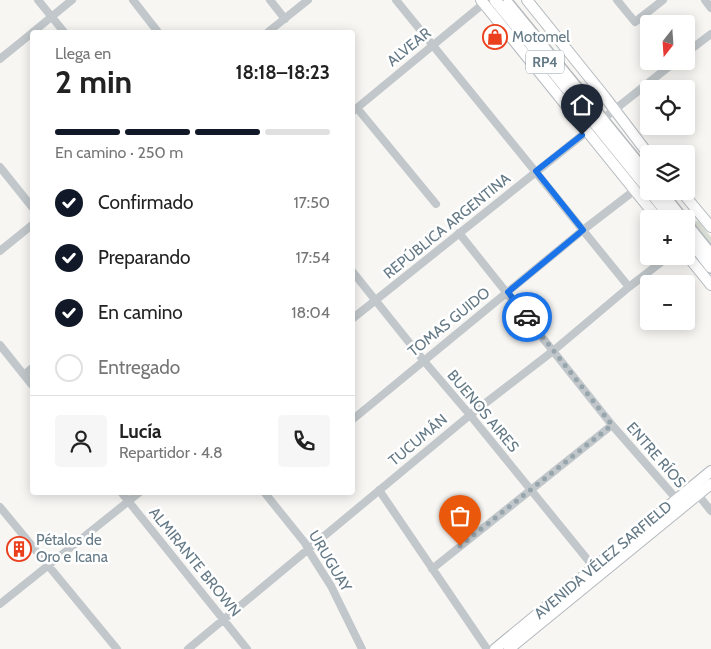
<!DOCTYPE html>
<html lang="es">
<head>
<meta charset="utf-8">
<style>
  body { margin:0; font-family:Cabin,sans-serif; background:#f6f6f6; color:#222; height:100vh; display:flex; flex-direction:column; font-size:19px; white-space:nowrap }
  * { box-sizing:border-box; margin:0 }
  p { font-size:16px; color:#767676 }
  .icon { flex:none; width:28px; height:28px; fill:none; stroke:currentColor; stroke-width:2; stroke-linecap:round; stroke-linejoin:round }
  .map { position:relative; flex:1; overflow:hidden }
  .sheet { position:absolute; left:30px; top:30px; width:325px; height:465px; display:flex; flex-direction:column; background:#fff; border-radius:5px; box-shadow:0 2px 12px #0003 }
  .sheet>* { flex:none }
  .needle { width:32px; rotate:197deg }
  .fabs { position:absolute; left:640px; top:15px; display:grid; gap:10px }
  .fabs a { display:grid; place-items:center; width:55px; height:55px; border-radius:5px; background:#fff; box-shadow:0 2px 12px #0003; font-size:25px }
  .pin { position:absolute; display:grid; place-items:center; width:42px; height:42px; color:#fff; margin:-51px -21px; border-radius:50% 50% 50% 0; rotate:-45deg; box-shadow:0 0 5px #0007 }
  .pin .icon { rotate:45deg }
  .courier { position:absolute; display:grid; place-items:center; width:50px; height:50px; margin:-25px; border:4px solid #1a73e8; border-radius:50%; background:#fff; color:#222; box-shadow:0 1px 6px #0007 }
  .summary em { font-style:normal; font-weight:700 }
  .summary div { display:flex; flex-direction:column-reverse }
  .summary { display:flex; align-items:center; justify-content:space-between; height:85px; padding:0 25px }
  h1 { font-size:32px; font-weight:700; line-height:38px }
  .bar { display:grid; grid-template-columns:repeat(4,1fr); gap:8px 5px; align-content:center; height:60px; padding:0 25px }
  .bar i { height:6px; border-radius:4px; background:#e0e0e0 }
  .bar .on { background:#111827 }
  .bar p { grid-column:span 4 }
  .line { display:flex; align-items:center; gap:12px; padding:0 25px; border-top:1px solid #e0e0e0 }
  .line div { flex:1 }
  .round { display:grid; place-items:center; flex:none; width:52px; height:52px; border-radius:5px; background:#f6f6f6 }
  ol { padding:0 25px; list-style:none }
  li { display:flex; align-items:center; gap:15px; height:55px }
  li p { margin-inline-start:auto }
  li .icon { padding:5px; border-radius:50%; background:#111827; color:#fff; stroke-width:4 }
  li:last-child { color:#767676 }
  li i { width:28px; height:28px; border:2px solid #e0e0e0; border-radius:50% }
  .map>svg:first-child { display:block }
</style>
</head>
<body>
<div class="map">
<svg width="711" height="649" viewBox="0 0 711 649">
  <rect width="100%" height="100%" fill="#f7f6f3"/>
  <path fill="#d8ded4" d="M664,191H668L693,222L698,221L711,237V249Z"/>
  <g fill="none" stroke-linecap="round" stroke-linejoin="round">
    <defs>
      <path id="secondary" d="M481,0L658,219
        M527,0L605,97L649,155
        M681,191L711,227
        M686,254L711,285
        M495,649L711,471
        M509,649L711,484"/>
      <path id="primary" d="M495,0L649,190
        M508,4L649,177
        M650,191L672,219
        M660,191L682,219
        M686,224L711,255
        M697,249L711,267"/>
    </defs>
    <use href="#secondary" stroke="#b4babe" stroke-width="12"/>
    <use href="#primary" stroke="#b5babe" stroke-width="14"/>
    <path stroke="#c1c7ca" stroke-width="8" d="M38,0L64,32
      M133,0L158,32
      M270,0L285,19
      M396,0L629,287
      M617,0L635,22L663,0
      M705,0L711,8
      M33,32L72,0
      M268,32L308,0
      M686,53L711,34
      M0,59L32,33
      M357,108L436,204
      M352,112L483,4
      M599,122L676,61
      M0,167L32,207
      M459,233L612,425L680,503
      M0,251L32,225
      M352,271L424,361L470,415L596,570
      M352,319L590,129
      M0,345L32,385
      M24,375L32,368
      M352,420L583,230L635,190
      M379,490L487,649
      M695,491L711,511
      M121,492L247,649
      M264,492L305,543L312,556L331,586L362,649
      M0,507L117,649
      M432,569L612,425
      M0,604L140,492
      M188,649L470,415L553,351L629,287L669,256"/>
    <use href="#secondary" stroke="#fff" stroke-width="10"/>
    <use href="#primary" stroke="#fff" stroke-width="11"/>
  </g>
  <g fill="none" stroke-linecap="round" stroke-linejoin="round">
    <path stroke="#97a5ac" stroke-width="5" stroke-dasharray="0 9" d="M460,546L612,425L527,317"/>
    <path stroke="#1a73e8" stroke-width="6" d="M527,317L508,292L583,230L536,171L582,135"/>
  </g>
  <defs>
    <symbol id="shop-ring" viewBox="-11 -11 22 22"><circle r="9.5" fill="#fff" stroke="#eb401e" stroke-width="1.5"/><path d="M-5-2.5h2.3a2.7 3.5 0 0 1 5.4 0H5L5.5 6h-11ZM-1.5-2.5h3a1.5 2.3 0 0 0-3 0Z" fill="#eb401e"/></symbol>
    <symbol id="building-ring" viewBox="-11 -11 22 22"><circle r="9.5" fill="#fff" stroke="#eb401e" stroke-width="1.5"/><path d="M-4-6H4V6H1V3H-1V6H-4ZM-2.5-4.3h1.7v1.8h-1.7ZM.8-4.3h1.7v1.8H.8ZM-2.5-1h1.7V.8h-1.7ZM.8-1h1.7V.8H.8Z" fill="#eb401e"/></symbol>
  </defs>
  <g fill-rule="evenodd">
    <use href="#shop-ring" x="481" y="23" width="28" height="28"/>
    <use href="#building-ring" x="5" y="535" width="28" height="28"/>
  </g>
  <g text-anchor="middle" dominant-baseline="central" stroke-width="5" stroke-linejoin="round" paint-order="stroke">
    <rect fill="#fff" stroke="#92a1aa" stroke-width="1" x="526" y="50.5" width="38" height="23" rx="4"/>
    <g font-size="14" font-weight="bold" fill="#647986">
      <text x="545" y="62">RP4</text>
    </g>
    <g font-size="15" fill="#647986" stroke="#fff" text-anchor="start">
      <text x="512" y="37">Motomel</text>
      <text x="36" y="540">Pétalos de<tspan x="36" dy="17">Oro e Icana</tspan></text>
    </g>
    <g font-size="15" fill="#647986" stroke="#fff">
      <text transform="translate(409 47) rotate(-39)">ALVEAR</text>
      <text transform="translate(447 226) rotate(-39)">REPÚBLICA ARGENTINA</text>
      <text transform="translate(449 322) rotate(-39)">TOMAS GUIDO</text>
      <text transform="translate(483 411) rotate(50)">BUENOS AIRES</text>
      <text transform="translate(418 440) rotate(-40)">TUCUMÁN</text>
      <text transform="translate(656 455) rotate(49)">ENTRE RÍOS</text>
      <text transform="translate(603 560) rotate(-40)">AVENIDA VÉLEZ SARFIELD</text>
      <text transform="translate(330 561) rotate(59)">URUGUAY</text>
      <text transform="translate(195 562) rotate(51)">ALMIRANTE BROWN</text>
    </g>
  </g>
</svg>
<div class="fabs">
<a><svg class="needle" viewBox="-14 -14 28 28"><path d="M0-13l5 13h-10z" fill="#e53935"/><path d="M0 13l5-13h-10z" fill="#767676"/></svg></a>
<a><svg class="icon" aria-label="locate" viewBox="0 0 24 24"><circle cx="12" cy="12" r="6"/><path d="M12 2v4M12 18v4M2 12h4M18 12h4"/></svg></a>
<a><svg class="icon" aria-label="layers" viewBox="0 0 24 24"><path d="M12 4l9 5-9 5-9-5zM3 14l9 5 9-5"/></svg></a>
<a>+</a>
<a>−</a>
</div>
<div class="pin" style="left:460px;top:546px;background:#ea580c"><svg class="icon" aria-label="bag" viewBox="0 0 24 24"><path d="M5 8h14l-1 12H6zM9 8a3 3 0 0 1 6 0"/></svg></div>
<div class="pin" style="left:582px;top:135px;background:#1f2937"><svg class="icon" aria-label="home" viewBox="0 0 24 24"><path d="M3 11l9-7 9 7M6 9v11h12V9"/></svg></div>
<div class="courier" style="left:527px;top:317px"><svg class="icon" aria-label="car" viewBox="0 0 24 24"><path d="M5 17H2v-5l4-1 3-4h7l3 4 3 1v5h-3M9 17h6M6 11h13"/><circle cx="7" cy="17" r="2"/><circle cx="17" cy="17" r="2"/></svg></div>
<section class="sheet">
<div class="summary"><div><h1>2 min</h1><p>Llega en</p></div><em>18:18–18:23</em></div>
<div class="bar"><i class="on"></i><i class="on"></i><i class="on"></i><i></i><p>En camino · 250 m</p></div>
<ol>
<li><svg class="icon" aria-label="check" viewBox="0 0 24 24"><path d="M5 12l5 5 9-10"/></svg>Confirmado<p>17:50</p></li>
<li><svg class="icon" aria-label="check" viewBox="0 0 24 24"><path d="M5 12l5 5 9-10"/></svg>Preparando<p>17:54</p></li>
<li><svg class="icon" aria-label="check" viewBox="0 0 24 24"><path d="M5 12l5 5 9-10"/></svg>En camino<p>18:04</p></li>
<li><i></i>Entregado</li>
</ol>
<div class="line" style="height:90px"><a class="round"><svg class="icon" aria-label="person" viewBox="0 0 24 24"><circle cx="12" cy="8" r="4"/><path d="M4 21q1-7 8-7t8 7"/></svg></a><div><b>Lucía</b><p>Repartidor · 4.8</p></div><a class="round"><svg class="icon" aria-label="phone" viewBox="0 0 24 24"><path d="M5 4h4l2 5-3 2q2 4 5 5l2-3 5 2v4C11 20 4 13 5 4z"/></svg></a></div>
</section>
</div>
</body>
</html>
